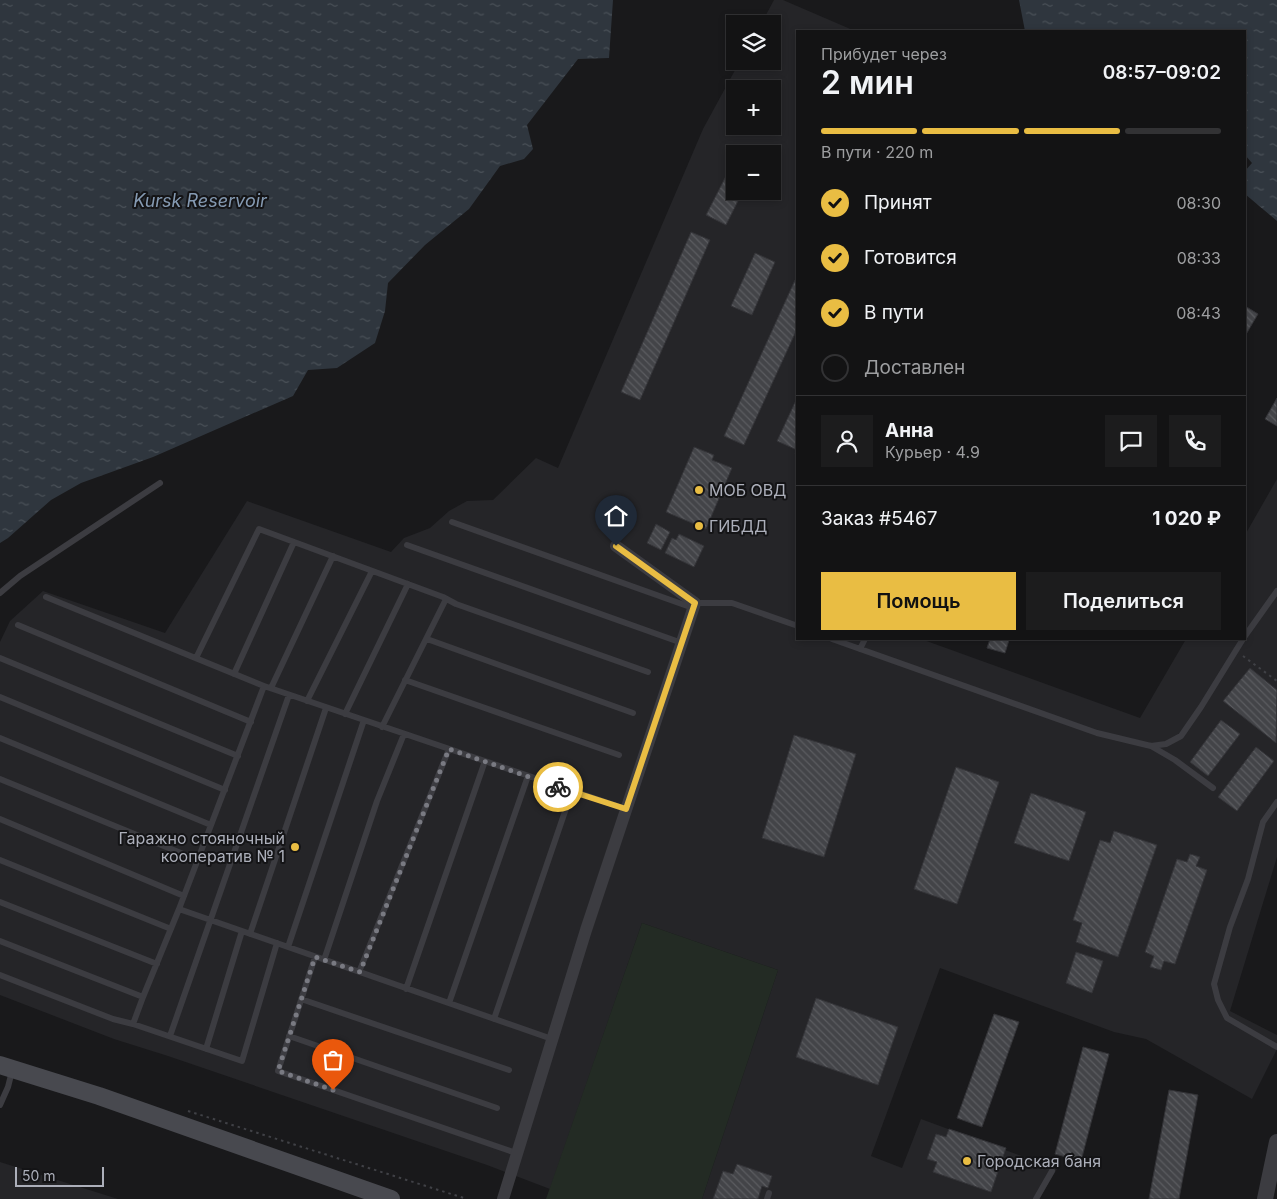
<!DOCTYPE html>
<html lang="ru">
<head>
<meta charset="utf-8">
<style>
  body { margin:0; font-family:Inter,sans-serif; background:#1c1c1d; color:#f1f3f6; height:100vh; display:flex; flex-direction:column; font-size:19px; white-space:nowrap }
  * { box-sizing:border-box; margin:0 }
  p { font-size:16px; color:#9d9ea0 }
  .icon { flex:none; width:28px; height:28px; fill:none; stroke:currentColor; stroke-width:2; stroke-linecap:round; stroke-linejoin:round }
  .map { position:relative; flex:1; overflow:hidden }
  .panel { position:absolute; left:796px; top:30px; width:450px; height:610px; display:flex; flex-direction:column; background:#131314; border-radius:0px; box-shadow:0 2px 8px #0003,0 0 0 1px #323234 }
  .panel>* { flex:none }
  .controls { position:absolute; left:726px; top:15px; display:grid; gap:10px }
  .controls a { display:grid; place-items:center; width:55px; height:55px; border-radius:0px; background:#131314; box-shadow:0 2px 8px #0003,0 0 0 1px #323234; font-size:25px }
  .scale { position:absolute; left:15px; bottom:12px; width:89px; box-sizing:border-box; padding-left:5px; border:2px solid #acafba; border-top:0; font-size:14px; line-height:18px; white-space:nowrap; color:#acafba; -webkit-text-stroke:4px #141416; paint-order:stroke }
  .pin { position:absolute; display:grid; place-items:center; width:42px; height:42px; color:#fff; margin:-51px -21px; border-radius:50% 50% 50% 0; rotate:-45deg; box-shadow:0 0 5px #0007 }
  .pin .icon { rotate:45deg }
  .courier { position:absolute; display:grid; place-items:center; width:50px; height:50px; margin:-25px; border:4px solid #e9bd43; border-radius:50%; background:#fff; color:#222; box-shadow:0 1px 6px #0007 }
  .summary em { font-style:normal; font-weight:600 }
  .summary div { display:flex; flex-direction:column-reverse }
  .summary { display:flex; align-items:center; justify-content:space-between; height:85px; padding:0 25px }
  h1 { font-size:32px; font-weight:600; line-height:38px }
  .bar { display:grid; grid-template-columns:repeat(4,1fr); gap:8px 5px; align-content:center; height:60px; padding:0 25px }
  .bar i { height:6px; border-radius:4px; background:#323234 }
  .bar .selected { background:#e9bd43 }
  .bar p { grid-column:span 4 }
  .line { display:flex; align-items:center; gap:12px; padding:0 25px; border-top:1px solid #323234 }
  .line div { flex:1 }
  .round { display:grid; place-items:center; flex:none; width:52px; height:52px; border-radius:0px; background:#1c1c1d }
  ol { padding:0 25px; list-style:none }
  li { display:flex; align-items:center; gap:15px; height:55px }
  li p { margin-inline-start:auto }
  li .icon { padding:5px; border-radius:50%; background:#e9bd43; color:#111; stroke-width:4 }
  li:last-child { color:#9d9ea0 }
  li i { width:28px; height:28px; border:2px solid #323234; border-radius:50% }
  .button { display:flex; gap:10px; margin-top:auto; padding:10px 25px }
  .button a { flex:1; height:58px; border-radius:0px; background:#e9bd43; color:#111; font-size:20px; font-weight:600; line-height:58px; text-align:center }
  .button a+a { background:#1c1c1d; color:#f1f3f6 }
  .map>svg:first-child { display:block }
</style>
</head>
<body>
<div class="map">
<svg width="1277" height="1199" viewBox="0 0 1277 1199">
  <defs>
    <pattern id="water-ripples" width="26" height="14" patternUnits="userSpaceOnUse" patternTransform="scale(1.25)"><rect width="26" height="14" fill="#2f363e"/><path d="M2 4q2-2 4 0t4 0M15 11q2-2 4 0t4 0" fill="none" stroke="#4a5158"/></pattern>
    <pattern id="building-back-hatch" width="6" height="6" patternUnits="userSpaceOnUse" patternTransform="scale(1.25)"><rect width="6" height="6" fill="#434448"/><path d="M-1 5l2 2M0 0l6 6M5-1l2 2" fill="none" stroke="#5b5c60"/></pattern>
  </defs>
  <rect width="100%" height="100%" fill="#19191b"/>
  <path fill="#252528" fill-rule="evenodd" d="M774,0H783L855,31H798V639H921L1140,718L1186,639H1245V535L1277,479V857L1230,1011L1277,1035V1049L1252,1099L1146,1039L1114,1032L940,968L871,1156L902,1168L921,1119L1057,1169L1039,1199H702L778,970L642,923L550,1189L487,1165L168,1056L114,1039L0,995V642L10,621L43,591L165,633L247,501L391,552L404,538L430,528L449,511L467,501L493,500L536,458L558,468L703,129L740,61H772V24H761ZM735,89H772V126H735ZM735,154H772V191H735Z
    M0,1162L118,1199H0Z"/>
  <path fill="#232b24" d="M642,923L778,970L702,1199H546Z"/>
  <path fill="url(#water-ripples)" d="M0,0H613L609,58L578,59L527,125L533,149L524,159L500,166L469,209L425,245L388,283L385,311L375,343L337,368L308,370L293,396L153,457L81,483L51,500L8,538L0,543Z
    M1019,0H1277V221L1245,194V171L1252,163L1245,155V31H1025Z"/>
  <path fill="url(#building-back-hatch)" stroke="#333337" d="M726,176L735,180V191H743L726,225L706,215Z
    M691,232L710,240L640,400L621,392Z
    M755,253L775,262L752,315L731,306Z
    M795,280L798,281V327L744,445L724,436Z
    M1245,306L1258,314L1245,336Z
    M798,396V455L795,454L797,450L777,441Z
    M1277,398V426L1265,419Z
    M694,447L714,455L712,460L732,468L706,529L666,512Z
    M656,524L670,532L661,550L647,543Z
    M679,534L704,546L694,567L665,553L672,538L676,540Z
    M990,639L1009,640L1005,653L987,648Z
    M1250,668L1277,690L1276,743L1223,701Z
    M1221,720L1240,734L1208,776L1190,762Z
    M794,735L856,754L824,857L762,838Z
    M1256,747L1274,761L1237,811L1218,797Z
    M956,767L999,782L957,904L914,889Z
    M1031,793L1086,812L1069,861L1014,843Z
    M1114,831L1157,845L1118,957L1076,942L1082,923L1073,920L1100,840L1110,843Z
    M1190,854L1200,857L1196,866L1207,870L1175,964L1164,961L1161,970L1150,967L1154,956L1145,952L1177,859L1187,862Z
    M1076,952L1103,961L1092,993L1066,983Z
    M816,998L898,1027L878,1085L796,1057Z
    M994,1014L1019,1022L982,1127L957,1118Z
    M1083,1047L1109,1054L1081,1161L1055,1154Z
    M1169,1090L1198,1095L1179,1199H1149Z
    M949,1129L1006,1148L991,1192L933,1172L937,1162L927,1159L936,1134L946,1137Z
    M737,1164L772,1176L768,1188L762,1186L758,1199H713L723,1171L733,1174Z"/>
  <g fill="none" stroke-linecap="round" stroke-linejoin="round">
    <path stroke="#404146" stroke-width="2" stroke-dasharray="2.5 4" stroke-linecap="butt" d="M1243,656L1277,681
      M188,1111L467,1199"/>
    <path stroke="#3c3c41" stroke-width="6" d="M452,522L693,608
      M407,545L682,643
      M0,593L20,576L160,483
      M46,597L264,686
      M695,603H732L798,626
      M18,625L251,722
      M1245,636L1277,591
      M427,639L633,713
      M832,639L1097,733L1151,746L1166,744L1181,736L1201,707L1243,639
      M860,649L865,639
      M0,658L238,756
      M196,658L259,529L443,597L456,604L648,672
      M234,674L294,542
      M405,680L619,755
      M271,688L333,556
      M0,697L225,790
      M307,701L372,571
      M345,714L408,584
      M382,727L446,599
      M0,738L211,825
      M1151,746L1175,760L1213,788
      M0,779L198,860
      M1277,802L1263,822L1248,879L1230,927L1214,984L1218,1000L1227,1018L1277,1047
      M0,819L184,896
      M0,860L171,929
      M0,902L157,964
      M250,934L326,708
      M0,941L143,997L179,909
      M288,947L364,720
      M315,957L278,1071L516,1153
      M324,960L377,801L404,734
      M359,972L449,749
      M0,975L113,1019L133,1024L143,997
      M406,989L485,761
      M301,999L509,1070
      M449,1003L528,776
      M494,1019L572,791
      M133,1024L242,1061L277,943
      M170,1036L289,695
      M289,1036L497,1108
      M552,1039L179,909L264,686L626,809
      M206,1049L242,931
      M0,1105L8,1087L12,1071
      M767,1199L769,1193
      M1036,1199L1052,1171"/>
    <path stroke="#3c3c41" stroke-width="12" d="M503,1199L586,930L695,603L616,546"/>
    <path stroke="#3c3c41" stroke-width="16" d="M1265,1199L1277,1142"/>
    <path stroke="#48494f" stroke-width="18" d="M0,1065L99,1096L391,1199"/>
  </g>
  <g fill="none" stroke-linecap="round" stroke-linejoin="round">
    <path stroke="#797a82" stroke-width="5" stroke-dasharray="0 9" d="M333,1090L278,1071L315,957L360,972L449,749L558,787"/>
    <path stroke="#e9bd43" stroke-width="6" d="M558,787L626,809L695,603L616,546"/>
  </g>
  <g fill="#e9bd43" stroke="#141416" stroke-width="2">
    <circle cx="699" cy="490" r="5"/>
    <circle cx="699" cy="526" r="5"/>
    <circle cx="295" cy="847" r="5"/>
    <circle cx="967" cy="1161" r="5"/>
  </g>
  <g text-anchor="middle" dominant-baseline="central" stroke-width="4" stroke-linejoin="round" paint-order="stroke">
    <g font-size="16" fill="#acafba" stroke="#141416" text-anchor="start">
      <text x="709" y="490">МОБ ОВД</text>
      <text x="709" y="526">ГИБДД</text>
      <text x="285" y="838" text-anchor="end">Гаражно стояночный<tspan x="285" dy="18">кооператив № 1</tspan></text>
      <text x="977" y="1161">Городская баня</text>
    </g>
    <g font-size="18" font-style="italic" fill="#859ab2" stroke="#141416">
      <text x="200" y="200">Kursk Reservoir</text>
    </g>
  </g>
</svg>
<div class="controls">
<a><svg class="icon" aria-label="layers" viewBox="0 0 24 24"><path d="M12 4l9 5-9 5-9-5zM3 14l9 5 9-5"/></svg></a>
<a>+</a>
<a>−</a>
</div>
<div class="scale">50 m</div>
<div class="pin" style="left:333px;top:1090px;background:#ea580c"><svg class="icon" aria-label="bag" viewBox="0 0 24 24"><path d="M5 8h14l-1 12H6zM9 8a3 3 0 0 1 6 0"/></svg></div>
<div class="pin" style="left:616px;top:546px;background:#1f2937"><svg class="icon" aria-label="home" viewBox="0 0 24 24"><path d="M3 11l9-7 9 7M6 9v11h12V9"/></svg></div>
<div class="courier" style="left:558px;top:787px"><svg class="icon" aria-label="bike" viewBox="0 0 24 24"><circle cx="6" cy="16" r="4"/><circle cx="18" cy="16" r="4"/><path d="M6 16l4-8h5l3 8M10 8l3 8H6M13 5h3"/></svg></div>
<section class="panel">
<div class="summary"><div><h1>2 мин</h1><p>Прибудет через</p></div><em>08:57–09:02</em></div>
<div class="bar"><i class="selected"></i><i class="selected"></i><i class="selected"></i><i></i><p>В пути · 220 m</p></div>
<ol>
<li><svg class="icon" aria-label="check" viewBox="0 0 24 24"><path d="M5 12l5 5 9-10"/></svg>Принят<p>08:30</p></li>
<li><svg class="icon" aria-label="check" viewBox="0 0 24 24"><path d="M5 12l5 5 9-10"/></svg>Готовится<p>08:33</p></li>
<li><svg class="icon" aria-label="check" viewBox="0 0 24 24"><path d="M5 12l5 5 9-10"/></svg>В пути<p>08:43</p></li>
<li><i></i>Доставлен</li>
</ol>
<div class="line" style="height:90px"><a class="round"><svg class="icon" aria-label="person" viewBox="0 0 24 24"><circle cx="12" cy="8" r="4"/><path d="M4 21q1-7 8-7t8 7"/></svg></a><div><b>Анна</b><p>Курьер · 4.9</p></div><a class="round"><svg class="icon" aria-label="chat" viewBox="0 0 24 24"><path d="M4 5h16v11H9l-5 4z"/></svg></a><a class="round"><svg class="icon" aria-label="phone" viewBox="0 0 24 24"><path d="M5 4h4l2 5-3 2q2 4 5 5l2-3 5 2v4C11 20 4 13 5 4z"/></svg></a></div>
<div class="line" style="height:65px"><div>Заказ #5467</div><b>1 020 ₽</b></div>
<div class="button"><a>Помощь</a><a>Поделиться</a></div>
</section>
</div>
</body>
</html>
